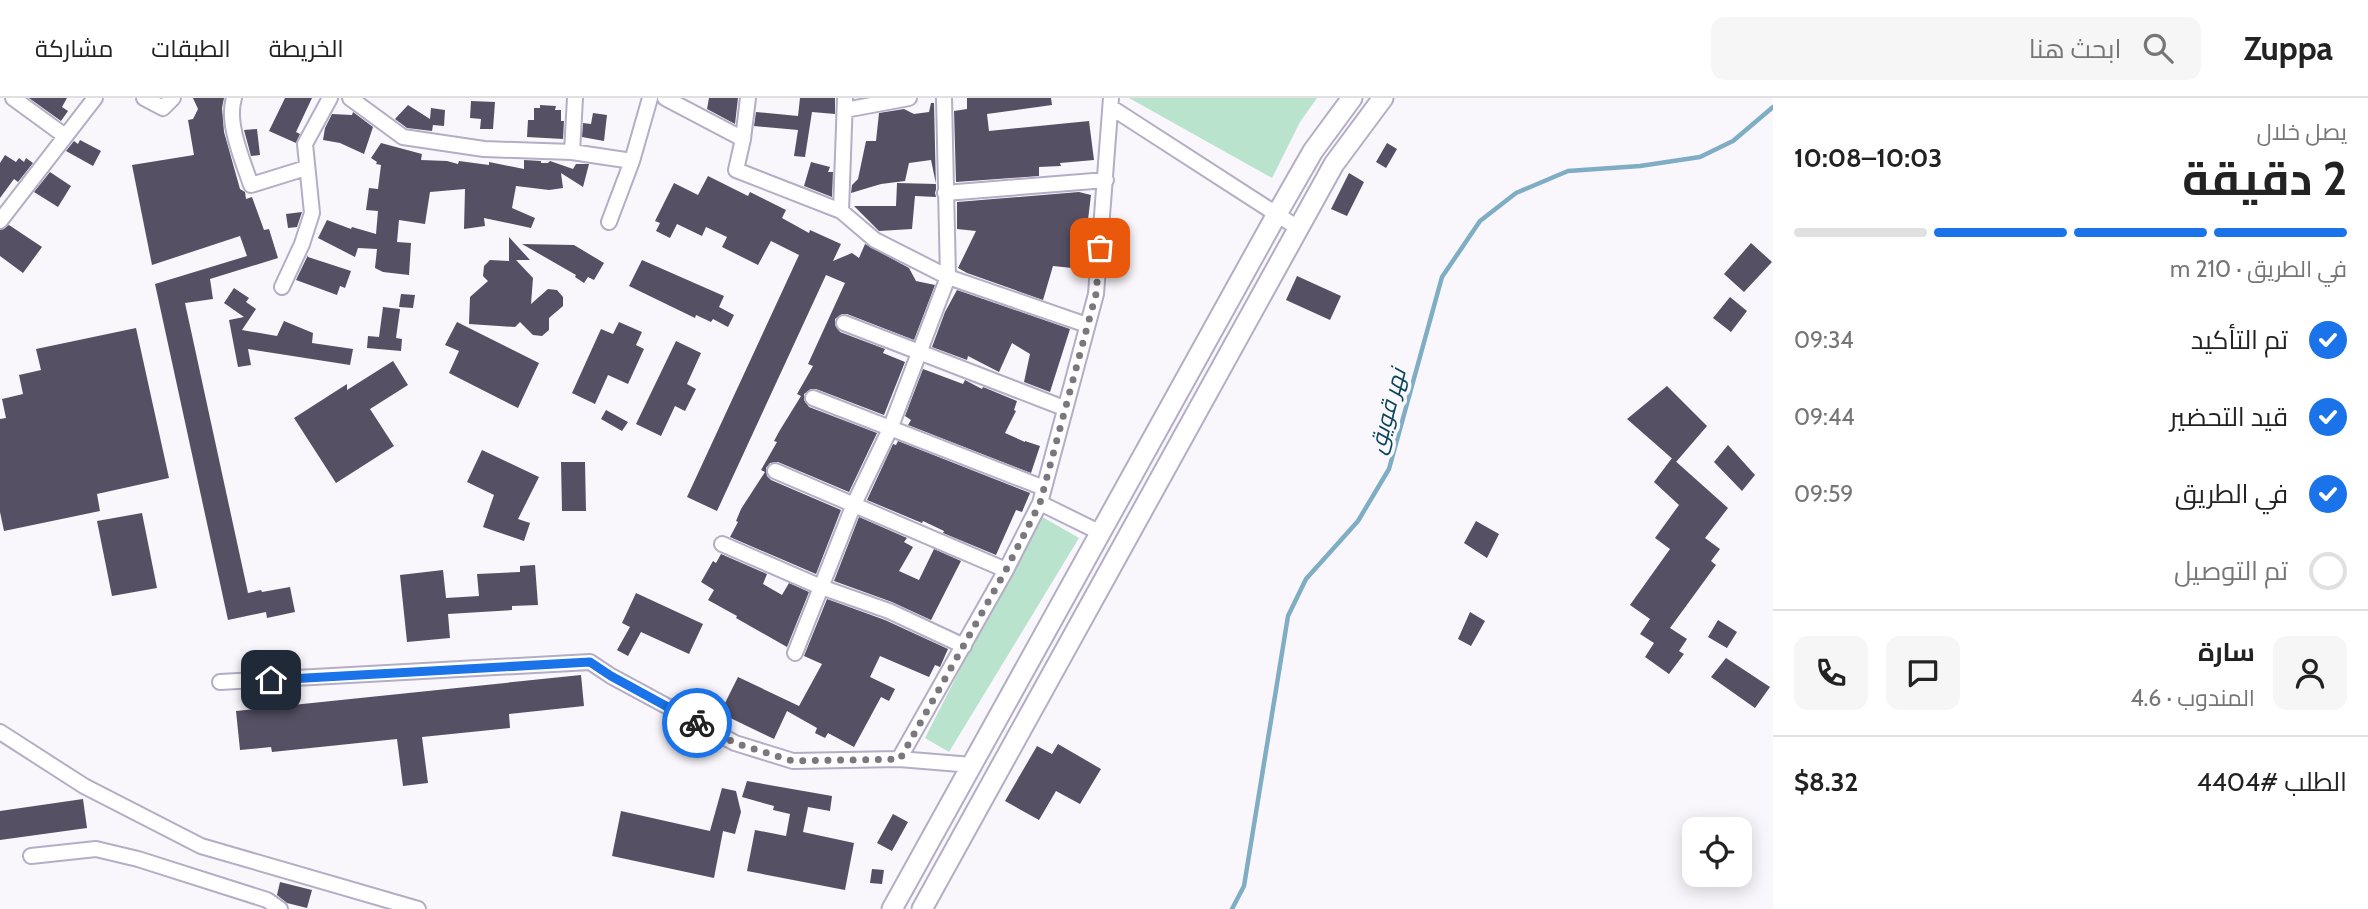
<!DOCTYPE html>
<html lang="ar">
<head>
<meta charset="utf-8">
<style>
  body { margin:0; font-family:Cabin,Cairo,sans-serif; background:#f6f6f6; color:#222; direction:rtl; height:100vh; display:flex; flex-direction:column; font-size:26px; white-space:nowrap }
  * { box-sizing:border-box; margin:0 }
  p { font-size:23px; color:#767676 }
  .icon { flex:none; width:38px; height:38px; fill:none; stroke:currentColor; stroke-width:2; stroke-linecap:round; stroke-linejoin:round }
  .map { position:relative; flex:1; overflow:hidden; direction:ltr }
  .drawer { display:flex; flex-direction:column; background:#fff; width:595px }
  .drawer>* { flex:none }
  .buttons { position:absolute; left:1682px; top:719px; display:grid; gap:14px }
  .buttons a { display:grid; place-items:center; width:70px; height:70px; border-radius:14px; background:#fff; box-shadow:0 4px 18px #0003; font-size:35px }
  .pin { position:absolute; display:grid; place-items:center; width:60px; height:60px; color:#fff; margin:-30px; border-radius:14px; box-shadow:0 4px 10px #0006 }
  .courier { position:absolute; display:grid; place-items:center; width:70px; height:70px; margin:-35px; border:5px solid #1a73e8; border-radius:50%; background:#fff; color:#222; box-shadow:0 2px 9px #0007 }
  .head em { font-style:normal; font-weight:700 }
  .head div { display:flex; flex-direction:column-reverse }
  .head { display:flex; align-items:center; justify-content:space-between; height:119px; padding:0 21px }
  h1 { font-size:46px; font-weight:700; line-height:52px }
  .bar { display:grid; grid-template-columns:repeat(4,1fr); gap:10px 7px; align-content:center; height:84px; padding:0 21px }
  .bar i { height:9px; border-radius:5px; background:#e0e0e0 }
  .bar .on { background:#1a73e8 }
  .bar p { grid-column:span 4 }
  .line { display:flex; align-items:center; gap:18px; padding:0 21px; border-top:2px solid #e0e0e0 }
  .line div { flex:1 }
  .round { display:grid; place-items:center; flex:none; width:74px; height:74px; border-radius:14px; background:#f6f6f6 }
  ol { padding:0 21px; list-style:none }
  li { display:flex; align-items:center; gap:21px; height:77px }
  li p { margin-inline-start:auto }
  li .icon { padding:7px; border-radius:50%; background:#1a73e8; color:#fff; stroke-width:4 }
  li:last-child { color:#767676 }
  li i { width:38px; height:38px; border:4px solid #e0e0e0; border-radius:50% }
  header { display:flex; align-items:center; gap:42px; box-sizing:border-box; height:98px; padding:0 35px; background:#fff; border-bottom:2px solid #e0e0e0 }
  header strong { font-size:33px }
  nav { display:flex; gap:38px; margin-inline-start:auto; font-size:24px }
  .search { width:490px; height:63px; background:#f6f6f6; display:flex; align-items:center; gap:18px; box-sizing:border-box; padding:0 24px; border-radius:14px; color:#767676; font-size:26px }
  main { display:flex; flex:1; min-height:0 }
  .map>svg:first-child { display:block }
</style>
</head>
<body>
<header>
<strong>Zuppa</strong>
<div class="search"><svg class="icon" aria-label="search" viewBox="0 0 24 24"><circle cx="10" cy="10" r="6"/><path d="M15 15l6 6"/></svg>ابحث هنا</div>
<nav><a>الخريطة</a><a>الطبقات</a><a>مشاركة</a></nav>
</header>
<main>
<section class="drawer">
<div class="head"><div><h1>2 دقيقة</h1><p>يصل خلال</p></div><em>10:03–10:08</em></div>
<div class="bar"><i class="on"></i><i class="on"></i><i class="on"></i><i></i><p>في الطريق · 210 m</p></div>
<ol>
<li><svg class="icon" aria-label="check" viewBox="0 0 24 24"><path d="M5 12l5 5 9-10"/></svg>تم التأكيد<p>09:34</p></li>
<li><svg class="icon" aria-label="check" viewBox="0 0 24 24"><path d="M5 12l5 5 9-10"/></svg>قيد التحضير<p>09:44</p></li>
<li><svg class="icon" aria-label="check" viewBox="0 0 24 24"><path d="M5 12l5 5 9-10"/></svg>في الطريق<p>09:59</p></li>
<li><i></i>تم التوصيل</li>
</ol>
<div class="line" style="height:126px"><a class="round"><svg class="icon" aria-label="person" viewBox="0 0 24 24"><circle cx="12" cy="8" r="4"/><path d="M4 21q1-7 8-7t8 7"/></svg></a><div><b>سارة</b><p>المندوب · 4.6</p></div><a class="round"><svg class="icon" aria-label="chat" viewBox="0 0 24 24"><path d="M4 5h16v11H9l-5 4z"/></svg></a><a class="round"><svg class="icon" aria-label="phone" viewBox="0 0 24 24"><path d="M5 4h4l2 5-3 2q2 4 5 5l2-3 5 2v4C11 20 4 13 5 4z"/></svg></a></div>
<div class="line" style="height:91px"><div>الطلب #4404</div><b>$8.32</b></div>
</section>
<div class="map">
<svg width="1773" height="811" viewBox="0 0 1773 811">
  <rect width="100%" height="100%" fill="#f9f7fc"/>
  <path fill="#b9e3cd" d="M1129,0H1317L1300,24L1272,80Z
    M1039,417L1079,440L949,654L925,640Z"/>
  <g fill="none" stroke-linecap="round" stroke-linejoin="round">
    <path stroke="#7eadc4" stroke-width="4.5" d="M1232,811L1244,788L1288,518L1306,481L1358,423L1389,371L1442,179L1480,123L1516,95L1568,73L1640,68L1700,59L1733,43L1773,9"/>
  </g>
  <path fill="#565064" d="M29,0H67L62,9L68,13L61,23Z
    M193,0H224L222,10L224,34L240,91L245,94L246,101L252,99L264,132L269,131L278,160L210,181L213,201L185,205L248,495L261,492L262,494L290,489L295,514L267,520L266,514L228,522L155,186L247,158L240,138L152,167L132,67L194,57L188,22L193,21L198,11Z
    M285,0H312L296,34L300,36L296,45L269,33Z
    M709,0H738L735,26L707,11Z
    M800,0H835V16L812,14L805,59L794,58L798,32L754,28L756,14L798,18Z
    M967,0H1051L1052,7L987,16L989,33L1089,23L1094,62L1060,65L1061,68L1039,69V78L956,84L954,13L967,11Z
    M471,3L495,4L493,31H480L481,21L470,20Z
    M931,5H934L936,91L935,95L936,99L915,98L912,131L879,133L854,108H896L897,85L936,86L931,62L909,65L905,83L881,86L851,95L852,87L858,81L866,43H876L879,15L904,11L914,16L929,14Z
    M408,7L430,21L431,10L445,12L444,28L433,27L432,33L407,30L395,21Z
    M540,7L556,8L555,12H561V23H564L563,41L527,39L528,22H534V10H540Z
    M353,14L373,29L364,56L340,45L323,42L325,30L332,16L352,17Z
    M593,15L607,17L604,43L582,39L583,25L591,26Z
    M257,31L260,57L251,58L244,32Z
    M80,42L101,53L93,68L66,53L74,43L78,46Z
    M381,45L422,56L421,62L447,63L458,66L459,63L489,67V64L524,71V62L541,63V65H548L550,63L573,71L576,66H589L583,89L561,75L563,90L549,92L516,88L512,110L535,120L531,130L484,120L485,128L464,131L465,91L430,94L425,126L399,122L397,144L411,145L409,177L383,174L375,170L377,151L358,150L355,159L318,140L327,122L351,131L352,129L376,136L378,113L366,112L369,90L378,91L381,67L376,66L377,64L371,60Z
    M1387,45L1397,51L1386,70L1376,64Z
    M5,57L16,64L19,60L24,64L26,60L33,65L18,84L14,81L0,100V65Z
    M811,64L830,69L828,74H833L832,99L804,88Z
    M50,74L71,88L58,109L34,94Z
    M1349,75L1364,84L1347,118L1331,111Z
    M708,78L748,98L750,94L786,112L782,120L809,135L810,132L841,146L833,163L852,155L859,160L865,146L909,170L916,183L935,187L914,242L847,216H842L835,221V227L840,234L885,251L883,255L905,264L884,317L816,291H811L804,296V302L809,309L877,335L849,394L778,364L770,365L766,370L767,378L771,382L841,412L816,476L730,439L738,424L736,423L741,411L765,374L761,372L777,344L774,343L780,332L801,298L797,296L813,268L808,266L845,185L826,177L717,413L687,399L799,157L771,143L758,167L722,149L727,139L706,129L702,138L677,126L670,140L656,133L660,125L655,123L674,85L698,97Z
    M1079,94L1091,97L1082,171L1053,168L1043,202L967,175L958,170L976,133L957,131V104Z
    M302,114L297,129L288,130L286,116Z
    M9,127L42,149L23,175L0,158V132Z
    M509,139L530,162H516L533,180L531,206L548,191L557,192L563,199V208L549,220V232L542,238L533,237L520,224L515,229L469,226L470,199L488,183L483,178L484,168L490,162L509,163Z
    M1751,145L1772,164L1744,194L1724,176Z
    M522,146L574,147L604,165L594,182L588,179L584,185L575,179L576,177Z
    M308,157V159L351,173L345,190L340,188L337,197L296,182Z
    M642,162L724,198L719,209L734,217L728,229L713,221L711,224L696,217L695,220L629,188Z
    M1297,178L1341,198L1330,222L1286,202Z
    M234,190L249,200L246,204L256,211L242,232L277,238L284,223L313,235L312,245L353,251L350,267L248,251L251,267L238,269L229,222L244,219L224,205Z
    M957,192L1070,231L1050,294L1024,284L1030,256L1012,245L999,274L968,258L967,262L932,249L945,214Z
    M401,196L415,197L413,210L399,209Z
    M1730,199L1747,213L1731,234L1713,220Z
    M383,209L400,211L396,240L402,241L401,253L367,250L368,238L379,239Z
    M457,224L539,265L518,310L449,275L459,253L445,247Z
    M619,224L642,234L636,247L644,251L628,286L608,277L595,306L572,295L601,231L613,236Z
    M136,230L169,380L97,396L100,413L4,433L0,414V321L6,320L2,301L23,296L19,277L41,272L36,251Z
    M676,243L701,255L687,286L696,291L685,313L675,308L661,338L636,326Z
    M393,263L408,287L370,311L394,348L336,385L294,320L347,286V292Z
    M923,271L963,286L965,282L982,291L983,289L1017,303L1014,312L1016,313L1005,335L1025,344V343L1040,348L1031,375L908,327L911,322L905,318Z
    M1667,288L1707,328L1676,364L1627,321Z
    M606,312L628,324L622,333L601,321Z
    M898,343L1030,395L1022,414L1016,412L996,457L943,435L944,433L923,423L922,425L867,402L893,346L896,347Z
    M1728,347L1755,377L1742,393L1714,364Z
    M482,352L539,379L518,421L530,425L524,443L483,429L494,397L467,384Z
    M1672,360L1728,410L1705,440L1720,451L1711,463L1716,467L1670,530L1687,541L1679,553L1684,556L1669,576L1645,559L1654,545L1640,536L1650,521L1630,507L1670,451L1655,440L1679,407L1654,384Z
    M561,364H585L586,413H562Z
    M142,415L157,490L112,498L97,423Z
    M859,419L907,440L904,444L913,449L899,473L919,482L934,451L961,463L931,522L892,504L834,483Z
    M1476,423L1499,436L1487,460L1464,445Z
    M721,456L767,476L763,486L782,497L789,485L809,494L787,549L736,520L737,518L708,502L714,492L701,484L713,463L716,465Z
    M535,467L538,507L512,508V512L448,516L450,540L407,544L400,477L443,472L446,500L479,498L477,476L520,474V468Z
    M636,495L703,526L689,556L641,534L628,558L617,552L630,529L622,525Z
    M827,501L885,522L948,551L940,569L935,567L929,579L880,558L870,579L895,591L889,603L881,599L854,649L828,635L825,640L815,635L817,630L787,613L774,641L720,615L738,579L799,608L822,566L804,558Z
    M1470,514L1485,523L1471,548L1458,541Z
    M1718,522L1737,534L1727,550L1708,539Z
    M1726,560L1770,589L1755,610L1711,579Z
    M581,577L584,608L509,616L510,630L422,639L428,685L403,688L397,641L272,654L271,649L240,652L236,613Z
    M1058,646L1101,671L1080,706L1056,693L1039,722L1005,703L1037,648L1052,656Z
    M747,683L832,698L830,713L808,709L803,734L854,745L845,792L747,773L755,732L786,738L790,716L773,712L774,708L742,699Z
    M722,690L736,693L741,714L735,736L723,733L714,780L612,758L621,713L710,733Z
    M83,701L87,730L0,742V713Z
    M893,716L908,724L892,753L877,745Z
    M872,771L884,772L882,786L870,785Z
    M280,784L312,792L307,810L287,805L277,797Z"/>
  <g fill="none" stroke-linecap="round" stroke-linejoin="round">
    <defs>
      <path id="street" d="M13,0L65,38
        M144,0L163,10L173,0
        M234,0C226,25 243,63 251,87L306,70
        M350,0L403,39L484,51L572,54L632,63L650,0
        M665,0L743,41
        M748,0L743,41L736,72L841,113L875,142L948,179L1087,227
        M1112,10L1298,130
        M845,12L909,0
        M572,54L575,0
        M945,95L1106,82
        M841,113L845,0
        M0,123L95,0
        M609,124L632,63
        M282,189L302,146L312,115L305,46L330,0
        M844,225L1064,310
        M813,300L1044,390
        M775,373L1006,472
        M1101,435L1040,405L1096,196L1111,0
        M722,446L821,489L889,513L964,548
        M795,555L854,406L890,331L948,179L944,0
        M220,584L590,564L611,578L735,645L793,663L899,661L1006,472L1040,405
        M0,634L84,688L201,748L418,811
        M899,661L972,667
        M31,758L96,751L138,761L267,802L280,811"/>
      <path id="secondary" d="M892,811L1277,116L1313,53L1352,0
        M922,811L1334,66L1383,0"/>
    </defs>
    <use href="#street" stroke="#b4adc5" stroke-width="18"/>
    <use href="#secondary" stroke="#b4adc5" stroke-width="23"/>
    <use href="#street" stroke="#fff" stroke-width="14"/>
    <use href="#secondary" stroke="#fff" stroke-width="19"/>
  </g>
  <g fill="none" stroke-linecap="round" stroke-linejoin="round">
    <path stroke="#7a777f" stroke-width="7" stroke-dasharray="0 12.6" d="M697,625L735,645L793,663L900,661L1006,472L1040,405L1096,196L1100,150"/>
    <path stroke="#1a73e8" stroke-width="9" d="M271,582L590,564L611,578L697,625"/>
  </g>
  <g text-anchor="middle" dominant-baseline="central" stroke-width="7" stroke-linejoin="round" paint-order="stroke">
    <g font-size="23" font-style="italic" fill="#084558" stroke="#f9f7fc">
      <text transform="translate(1387 313) rotate(-75)">نهر قويق</text>
    </g>
  </g>
</svg>
<div class="buttons">
<a><svg class="icon" aria-label="locate" viewBox="0 0 24 24"><circle cx="12" cy="12" r="6"/><path d="M12 2v4M12 18v4M2 12h4M18 12h4"/></svg></a>
</div>
<div class="pin" style="left:1100px;top:150px;background:#ea580c"><svg class="icon" aria-label="bag" viewBox="0 0 24 24"><path d="M5 8h14l-1 12H6zM9 8a3 3 0 0 1 6 0"/></svg></div>
<div class="pin" style="left:271px;top:582px;background:#1f2937"><svg class="icon" aria-label="home" viewBox="0 0 24 24"><path d="M3 11l9-7 9 7M6 9v11h12V9"/></svg></div>
<div class="courier" style="left:697px;top:625px"><svg class="icon" aria-label="bike" viewBox="0 0 24 24"><circle cx="6" cy="16" r="4"/><circle cx="18" cy="16" r="4"/><path d="M6 16l4-8h5l3 8M10 8l3 8H6M13 5h3"/></svg></div>
</div>
</main>
</body>
</html>
